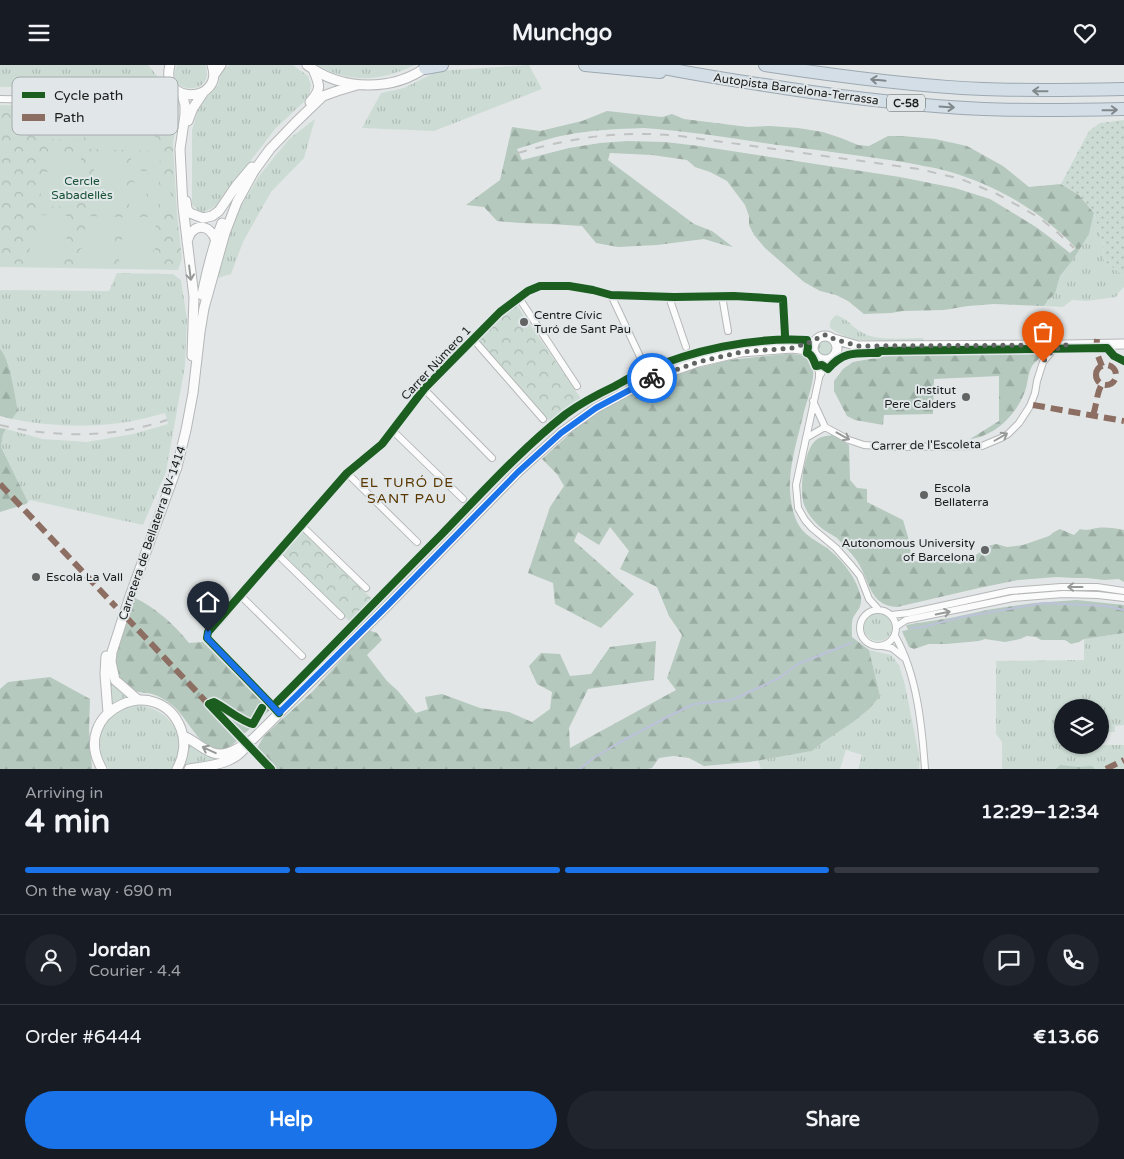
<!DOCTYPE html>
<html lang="en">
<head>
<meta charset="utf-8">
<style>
  body { margin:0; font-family:"Varela Round",sans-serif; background:#20242c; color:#f1f3f6; height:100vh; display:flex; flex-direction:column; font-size:19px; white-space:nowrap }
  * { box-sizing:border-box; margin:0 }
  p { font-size:16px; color:#9ea1a6 }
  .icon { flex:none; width:28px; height:28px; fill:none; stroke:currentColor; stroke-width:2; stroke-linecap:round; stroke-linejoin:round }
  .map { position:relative; height:704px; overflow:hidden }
  .details { display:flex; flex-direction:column; background:#171b24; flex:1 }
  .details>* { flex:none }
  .controls { position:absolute; left:1054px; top:634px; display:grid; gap:10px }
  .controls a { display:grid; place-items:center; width:55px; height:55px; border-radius:50%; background:#171b24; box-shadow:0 1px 4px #0004; font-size:25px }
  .pin { position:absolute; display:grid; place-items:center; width:42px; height:42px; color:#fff; margin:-51px -21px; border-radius:50% 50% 50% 0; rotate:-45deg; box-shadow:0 0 5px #0007 }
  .pin .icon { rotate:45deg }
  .courier { position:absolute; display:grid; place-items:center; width:50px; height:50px; margin:-25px; border:4px solid #1a73e8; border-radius:50%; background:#fff; color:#222; box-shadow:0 1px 6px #0007 }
  .summary em { font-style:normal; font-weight:800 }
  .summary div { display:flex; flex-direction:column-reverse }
  .summary { display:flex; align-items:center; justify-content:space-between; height:85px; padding:0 25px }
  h1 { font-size:32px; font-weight:800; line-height:38px }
  .bar { display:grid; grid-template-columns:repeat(4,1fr); gap:8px 5px; align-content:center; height:60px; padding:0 25px }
  .bar i { height:6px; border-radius:4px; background:#363941 }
  .bar .on { background:#1a73e8 }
  .bar p { grid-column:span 4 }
  .line { display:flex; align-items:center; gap:12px; padding:0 25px; border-top:1px solid #363941 }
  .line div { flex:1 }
  .round { display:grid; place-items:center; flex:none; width:52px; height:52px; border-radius:26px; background:#20242c }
  .cta { display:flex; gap:10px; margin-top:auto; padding:10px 25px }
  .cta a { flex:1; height:58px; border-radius:30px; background:#1a73e8; color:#fff; font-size:20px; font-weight:800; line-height:58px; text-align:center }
  .cta a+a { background:#20242c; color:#f1f3f6 }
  header { display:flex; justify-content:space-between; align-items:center; height:65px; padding:0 25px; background:#171b24; font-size:22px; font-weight:800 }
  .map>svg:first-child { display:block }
</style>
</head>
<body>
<header><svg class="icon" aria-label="menu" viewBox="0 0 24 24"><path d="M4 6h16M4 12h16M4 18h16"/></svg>Munchgo<svg class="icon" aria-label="heart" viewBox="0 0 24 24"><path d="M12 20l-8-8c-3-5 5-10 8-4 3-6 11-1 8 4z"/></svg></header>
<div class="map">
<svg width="1124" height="704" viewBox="0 0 1124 704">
  <defs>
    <pattern id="grass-tufts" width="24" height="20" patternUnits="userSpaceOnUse" patternTransform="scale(1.25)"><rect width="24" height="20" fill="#ccdcd4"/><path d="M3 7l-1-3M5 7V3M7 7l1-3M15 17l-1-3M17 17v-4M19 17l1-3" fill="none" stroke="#afbcb6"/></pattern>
    <pattern id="forest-firs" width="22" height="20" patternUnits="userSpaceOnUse" patternTransform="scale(1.25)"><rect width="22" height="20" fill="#b5c9be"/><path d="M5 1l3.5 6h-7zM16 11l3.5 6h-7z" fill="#9baca3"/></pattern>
    <pattern id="park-crowns" width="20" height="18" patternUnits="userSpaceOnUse" patternTransform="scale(1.25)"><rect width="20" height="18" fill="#ccdcd4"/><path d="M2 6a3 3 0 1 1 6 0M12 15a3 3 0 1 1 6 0" fill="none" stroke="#afbcb6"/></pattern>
    <pattern id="garden-dots" width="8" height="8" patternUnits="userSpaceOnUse" patternTransform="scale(1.25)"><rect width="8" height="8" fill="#ccdcd4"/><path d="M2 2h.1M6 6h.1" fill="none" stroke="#afbcb6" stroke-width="1.8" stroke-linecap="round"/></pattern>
  </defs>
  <rect width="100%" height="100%" fill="#e3e6e7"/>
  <path fill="url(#grass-tufts)" d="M0,0H148L158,12L153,21L0,22Z
    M177,0H205C218,31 163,31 177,0Z
    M230,0H293L308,11L311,20L309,32L275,64L216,141L202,148L192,140V65L198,45L209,28L218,20L221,6Z
    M317,0H415C381,16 351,19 317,0Z
    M529,0L542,24L434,66L362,63L381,28L404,23L438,6Z
    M315,54L304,93L271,127L243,177L231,209L214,214L239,144L259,111L289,74Z
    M1094,148L1103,179L1104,196L1124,211V222L1119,227L1116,232L1087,236L1072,235L1063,242L1044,241L1048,235L1055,229L1060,211L1073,195L1089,169Z
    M117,208L173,209L181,215L187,254L185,301L166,407L143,460L30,435L28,437L1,382L3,369L6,364L43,374L87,377L133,369L168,359L165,348C150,352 135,356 120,358C84,363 48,361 12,354L18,346C15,332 10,293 0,284V225L109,226Z
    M836,250C846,252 855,265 865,269C878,276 908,273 923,273L924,276H881L853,275L838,268L830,263C829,257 831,254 836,250Z
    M817 283a8 8 0 1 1 16 0a8 8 0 1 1-16 0Z
    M864 562a14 14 0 1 1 28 0a14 14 0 1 1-28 0Z
    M1124,568V660L1115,661V667H1100V642H1062V680H1124V704H1002V677L996,669V596L1084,595V574Z
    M869,585L891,590L899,600L905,620L920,695L919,704H858L862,690L846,685L840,704H761L758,695L812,686L880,631Z
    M108,605C115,619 116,624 130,632L118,635L111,639Z
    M135,640C170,642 191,673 172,704H109C94,684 98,658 120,645C124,642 130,641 135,640Z
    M189,680L204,688L228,691L185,702L184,701L188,690Z"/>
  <path fill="url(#forest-firs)" fill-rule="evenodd" d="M607,46L662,52L672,49L684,54L748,62L770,61L798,63L823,67L841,73L858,80L869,81L888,71H903L935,74L967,81L1003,101L1029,122L1061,119L1079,130L1094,148L1089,169L1073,195L1060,211L1055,229L1048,235L1044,241L994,239L968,241L944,245L903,246L891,248L864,249L848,236L836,230L820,226L804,217L765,183L754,170L749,160V151L745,140L727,116L710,107L695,102L687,95L652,90L610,88L608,95L694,159L712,166L733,182L724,180L704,174L657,180L618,182L596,178L582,161L551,159L520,158L497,156L484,142L466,140L500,115L512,62L540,66L582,56ZM643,63C657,64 671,65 685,67C718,70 752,77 786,81C825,86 864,91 903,97C917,100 933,102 947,106C996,120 1041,146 1076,183L1070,188L1056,177L1036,162L990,134L955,123L900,112L699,81L665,77L628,76L600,78L569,83L522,95L517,84C533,79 549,73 566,70C591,65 617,64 643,63Z
    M0,284C10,293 15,332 18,346L12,354L0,351Z
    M786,289C797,289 810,289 813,303C815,317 806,337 803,351C798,371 791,395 790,415C789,428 792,451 800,462C806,471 818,477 827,483C842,495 857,513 861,532C862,543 857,545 853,553C851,559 852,566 852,572L869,585L880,631L869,644L853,657L823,677L812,686L749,697L704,701L689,693L673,691L659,693L652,703L648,704H265L250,689L257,683L264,671L313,626L368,565L377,568L382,575L367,590L387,616L398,626L416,648L428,644L425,632L442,629L480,643L509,647L532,657L550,644L552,627L537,619L529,601L541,588L560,589L570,611L591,609L610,582L656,576L654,615L588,624L569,663L570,683L676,625L667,613L682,570L669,551L657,522L620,504L629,486L610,462L599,480L578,467L574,476L634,529L601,563L555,539L553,518L528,508L550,442L564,421L557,409L542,394L586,354L619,335L654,319L693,304L729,295Z
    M1043,289C1040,293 1035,297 1032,301C1027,310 1028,322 1023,331C1014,352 993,372 970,374L999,356V311L934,314L933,349L884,350L883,360L855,355L847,351L834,326V316L843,304L853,297L892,290Z
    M0,363L6,364L3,369L1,382L28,437L26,439L0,447Z
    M833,370L849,380L850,415L857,423L867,424V437L903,455L908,472L912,496L928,497L937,492L960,499L972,493L988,481L996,479L1007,482L1023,480L1049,471L1054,467L1060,464L1074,470L1080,464C1087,466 1091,464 1097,463C1106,462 1115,463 1124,465V517L1119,514L1104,515L1087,513H1074L1057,512L1018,515L979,523L897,542C869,541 870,515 857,496C852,489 843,479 837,473C833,470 828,468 824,465C816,459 809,451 805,442C798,428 804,386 815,376C820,371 827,371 833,370Z
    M133,532C155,542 174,559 189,578L203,577L270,645L228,684C223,685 218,686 213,684C198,679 186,651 172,640C166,635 159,631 152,629C144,627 133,628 127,621C119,613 115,605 115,594Z
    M1077,535L1124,540V568L1084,574L1079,577L1071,579L1065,575H1041L1036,572L1027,571L1020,574L1005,577L985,574L979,576L946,579H929L914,584L909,582L902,566L908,565L906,560L950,553L992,544L1034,538Z
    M50,612L90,634L89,665L92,704H0V624L8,617Z
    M1060,700L1078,702L1092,701L1095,704H1056Z"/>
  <path fill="url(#park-crowns)" d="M171,33L177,37L178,47L173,79L177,149L182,193L178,205L0,202V40L149,43L158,41Z
    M516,239L582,335L551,358L477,274L500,252Z
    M301,464L373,535L351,558L280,489Z"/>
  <path fill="url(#garden-dots)" d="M1124,55V211L1104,196L1103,179L1094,148L1079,130L1061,119L1089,66L1100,58Z"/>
  <path fill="#ccdcd4" d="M91,52L156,53L155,86L90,84Z
    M49,55L85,56L84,75L49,74Z
    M48,91L81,92V108H77V125H74L73,142L40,141L41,123H44L45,107H48Z
    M150,91H160L158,147H148Z
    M94,92L126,93L125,143H93Z
    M131,93H148V102H130Z
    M130,106H148L147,114H130Z
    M161,110L171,111L170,148H160Z
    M130,117L147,118L146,145H129Z
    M37,150L70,151V168H67L66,184L64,185L63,201L29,200L30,183H33L34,167L37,166Z
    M85,151L119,152L118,168H115V184H112L111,200H79L80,184L83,183V167H85Z
    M122,152H156L155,185H153L152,201H119V184H122Z"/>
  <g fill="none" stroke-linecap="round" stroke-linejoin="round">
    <path stroke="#bcc2d9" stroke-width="2" d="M911,563L923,562L962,552L1044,538L1106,541L1124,545
      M580,704L592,694L615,680L667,652L694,639L732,635L779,613L798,599L851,578"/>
    <defs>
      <path id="street" d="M0,34L137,37L160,31L173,22
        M611,230L643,298
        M722,231L728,266
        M669,232L686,282
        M519,233L577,321
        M473,274L543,354
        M817,292L819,303V313L796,420L798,443L805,455L812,463L836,483L852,501L860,511L869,534L878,544
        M819,312L830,294
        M424,324L492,393
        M813,336L825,362L849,375L864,380L894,382L982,381L1001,373L1008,369L1019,358L1030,341L1035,328L1037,316L1043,297L1052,286L1063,282
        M392,365L463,434
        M806,373L825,362
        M347,408L417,477
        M301,460L366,523
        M276,488L341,551
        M240,530L302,591
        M860 563a18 18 0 1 1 36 0a18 18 0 1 1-36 0Z
        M891,550L909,548L1010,526L1061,522H1097L1124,526
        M897,561L906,555L1013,533L1063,529L1098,530L1124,533
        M895,571C917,609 922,661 925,704
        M883,581L892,583L903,592
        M279,648L268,636L207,573L208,567L347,408L382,379L424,324L500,247L528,226L540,221H569L593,225L611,230L674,232L734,231L783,234L785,270"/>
      <path id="secondary" d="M170,0C159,41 225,38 212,0
        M307,0C342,26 393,27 428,1
        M214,10L221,0
        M182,29L185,40V50L180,84L183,142L194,232L192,291
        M310,37C322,23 320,21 313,4
        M188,56L193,43L203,28
        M186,136L187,144L190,148L203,153L212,151L219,146L236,121L252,102
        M187,177C192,157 210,158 216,176
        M202,230C207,205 213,181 222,158
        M813 283a12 12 0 1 1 24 0a12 12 0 1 1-24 0Z
        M834,274L858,281L1066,280L1124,279
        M106,591L105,609L108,648
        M138,635L115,615L111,597L112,587L130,531L177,402L186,365L193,328L200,267L204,243L225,168L237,137L254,106L270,84L295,58L323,31L337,26L357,20
        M183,671C191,674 198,680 205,684C223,696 237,684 253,674L387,541L518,407L561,368L596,343L650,314L698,297L741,287L792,283L808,285L814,288
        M102,704C68,646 159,605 181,664C186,677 184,692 177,704
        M189,704C207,701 231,700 244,684"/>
      <path id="highway" d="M585,0L660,7
        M649,0C694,10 739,16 784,23C850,33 917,41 984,44C1031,46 1077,45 1124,44
        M765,0C837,11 910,21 983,24C1030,26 1077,25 1124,24
        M425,3L442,0"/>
    </defs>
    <use href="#street" stroke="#b5b7b8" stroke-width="8"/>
    <use href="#secondary" stroke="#b5b7b8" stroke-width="11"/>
    <use href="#highway" stroke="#9da9b2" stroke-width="14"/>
    <use href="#street" stroke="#fbfbfb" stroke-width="6"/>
    <use href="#secondary" stroke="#fbfbfb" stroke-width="9"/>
    <use href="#highway" stroke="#d3dee6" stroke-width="12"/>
    <path stroke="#c1c2c2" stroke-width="2" stroke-dasharray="9 9" stroke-linecap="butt" d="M518,88C575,72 621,65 680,71L919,104L961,114L997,129L1026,145L1041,154L1058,168L1074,183
      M0,360C55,373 113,373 167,355"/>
    <path stroke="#8d6e63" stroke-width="6" stroke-dasharray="12 6" stroke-linecap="butt" d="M1097,274L1096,286L1102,301
      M1096 310a10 10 0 1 1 20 0a10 10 0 1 1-20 0Z
      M1033,340L1124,356
      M1093,350C1097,340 1096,329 1102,319
      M0,419L116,542
      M126,552L212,643
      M1106,704L1124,695"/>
    <defs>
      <path id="cycleway" d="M277,637C332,582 386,525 441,470C481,429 520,385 566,349C581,338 598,329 615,321C624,316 632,311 642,307C692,285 752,272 807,275L808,282L807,288C812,289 814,296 816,301L822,300L828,304C843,286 856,288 878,288V286L1107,283L1114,291L1124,296
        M211,638L214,637C226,643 242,657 253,659L262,643
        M209,639L271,704
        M279,648L268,636L207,573L208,567L347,408L382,379L424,324L500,247L528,226L540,221H569L593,225L611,230L674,232L734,231L783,234L785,270"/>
    </defs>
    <use href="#cycleway" stroke="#e1e7e9" stroke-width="11"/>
    <use href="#cycleway" stroke="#1b5e20" stroke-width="8"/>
  </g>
  <defs><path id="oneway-shaft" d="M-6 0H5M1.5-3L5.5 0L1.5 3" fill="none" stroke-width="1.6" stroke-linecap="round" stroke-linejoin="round" transform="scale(1.25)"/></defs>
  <g stroke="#81888c">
    <use href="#oneway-shaft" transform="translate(878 15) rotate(-174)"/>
    <use href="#oneway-shaft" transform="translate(1040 26) rotate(-179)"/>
    <use href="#oneway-shaft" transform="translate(947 42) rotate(4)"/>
    <use href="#oneway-shaft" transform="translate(1110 45) rotate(-1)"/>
  </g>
  <g stroke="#979898">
    <use href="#oneway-shaft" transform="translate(190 208) rotate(83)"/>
    <use href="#oneway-shaft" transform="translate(843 371) rotate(29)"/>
    <use href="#oneway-shaft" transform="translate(1001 372) rotate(-30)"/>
    <use href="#oneway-shaft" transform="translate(1075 522) rotate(-180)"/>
    <use href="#oneway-shaft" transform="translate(943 548) rotate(-12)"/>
    <use href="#oneway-shaft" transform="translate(209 685) rotate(-155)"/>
  </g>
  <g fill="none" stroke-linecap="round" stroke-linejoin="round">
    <path stroke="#626464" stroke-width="5" stroke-dasharray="0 9" d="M652,313L698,297L741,287L792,283L814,276L819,272L824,270H828L834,274L858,281L1066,280L1052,286L1043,297"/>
    <path stroke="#1a73e8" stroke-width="6" d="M208,567L207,573L268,636L279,648L387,541L518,407L561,368L596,343L652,313"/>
  </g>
  <g fill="#626464" stroke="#e1e7e9" stroke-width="2">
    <circle cx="524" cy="257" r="5"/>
    <circle cx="966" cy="332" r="5"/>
    <circle cx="924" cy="430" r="5"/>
    <circle cx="985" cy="485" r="5"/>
    <circle cx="36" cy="512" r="5"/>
  </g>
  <g text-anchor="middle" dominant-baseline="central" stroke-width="4" stroke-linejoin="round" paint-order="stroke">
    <rect fill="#e1e7e9" stroke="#575a5b" stroke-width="1" x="887" y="29.5" width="38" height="17" rx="4"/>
    <g font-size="11" font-weight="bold" fill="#1c1e1e">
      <text x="906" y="38">C-58</text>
    </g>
    <g font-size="12" fill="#1c1e1e" stroke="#e1e7e9">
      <text transform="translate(796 24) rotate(8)">Autopista Barcelona-Terrassa</text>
      <text transform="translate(436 298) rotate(-47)">Carrer Número 1</text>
      <text transform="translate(926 380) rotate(-1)">Carrer de l'Escoleta</text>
      <text transform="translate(152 468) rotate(-71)">Carretera de Bellaterra BV-1414</text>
    </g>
    <g font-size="12" fill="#195236" stroke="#e1e7e9">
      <text x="82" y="116">Cercle<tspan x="82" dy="14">Sabadellès</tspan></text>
    </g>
    <g font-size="12" fill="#1c1e1e" stroke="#e1e7e9" text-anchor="start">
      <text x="534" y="250">Centre Cívic<tspan x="534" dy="14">Turó de Sant Pau</tspan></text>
      <text x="956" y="325" text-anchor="end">Institut<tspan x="956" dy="14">Pere Calders</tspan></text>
      <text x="934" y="423">Escola<tspan x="934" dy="14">Bellaterra</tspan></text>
      <text x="975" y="478" text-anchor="end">Autonomous University<tspan x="975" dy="14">of Barcelona</tspan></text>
      <text x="46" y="512">Escola La Vall</text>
    </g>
    <g font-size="14" letter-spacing="1" fill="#5a3700" stroke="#e1e7e9">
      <text x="407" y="417">EL TURÓ DE<tspan x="407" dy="16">SANT PAU</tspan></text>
    </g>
  </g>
  <rect x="12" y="12" width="166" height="58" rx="8" fill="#e1e7e9" stroke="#a6abac" stroke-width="1"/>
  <rect x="22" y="27" width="23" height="6" fill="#1b5e20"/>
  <rect x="22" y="49" width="23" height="7" fill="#8d6e63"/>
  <g font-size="14" fill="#1c1e1e">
    <text x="54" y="35">Cycle path</text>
    <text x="54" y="57">Path</text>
  </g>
</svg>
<div class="controls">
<a><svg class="icon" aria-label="layers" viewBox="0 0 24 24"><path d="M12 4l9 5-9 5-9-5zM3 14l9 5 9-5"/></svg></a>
</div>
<div class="pin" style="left:1043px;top:297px;background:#ea580c"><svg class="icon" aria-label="bag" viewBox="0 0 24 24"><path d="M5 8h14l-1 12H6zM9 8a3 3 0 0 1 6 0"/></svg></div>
<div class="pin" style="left:208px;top:567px;background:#1f2937"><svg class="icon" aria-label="home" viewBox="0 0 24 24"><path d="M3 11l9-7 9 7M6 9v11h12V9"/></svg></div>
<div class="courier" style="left:652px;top:313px"><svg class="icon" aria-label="bike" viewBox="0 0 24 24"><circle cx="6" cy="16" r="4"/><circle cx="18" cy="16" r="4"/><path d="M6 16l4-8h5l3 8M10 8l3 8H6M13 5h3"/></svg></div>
</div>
<section class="details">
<div class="summary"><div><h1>4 min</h1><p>Arriving in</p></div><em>12:29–12:34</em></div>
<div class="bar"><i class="on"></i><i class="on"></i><i class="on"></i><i></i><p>On the way · 690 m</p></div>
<div class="line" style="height:90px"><a class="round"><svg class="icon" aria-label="person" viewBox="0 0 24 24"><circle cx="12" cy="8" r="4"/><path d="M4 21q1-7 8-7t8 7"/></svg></a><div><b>Jordan</b><p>Courier · 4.4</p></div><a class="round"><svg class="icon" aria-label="chat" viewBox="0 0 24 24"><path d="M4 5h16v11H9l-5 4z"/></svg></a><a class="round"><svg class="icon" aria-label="phone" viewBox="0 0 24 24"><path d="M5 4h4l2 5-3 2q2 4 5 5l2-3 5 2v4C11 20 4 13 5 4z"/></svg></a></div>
<div class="line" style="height:65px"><div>Order #6444</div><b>€13.66</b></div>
<div class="cta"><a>Help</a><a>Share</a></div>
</section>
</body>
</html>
